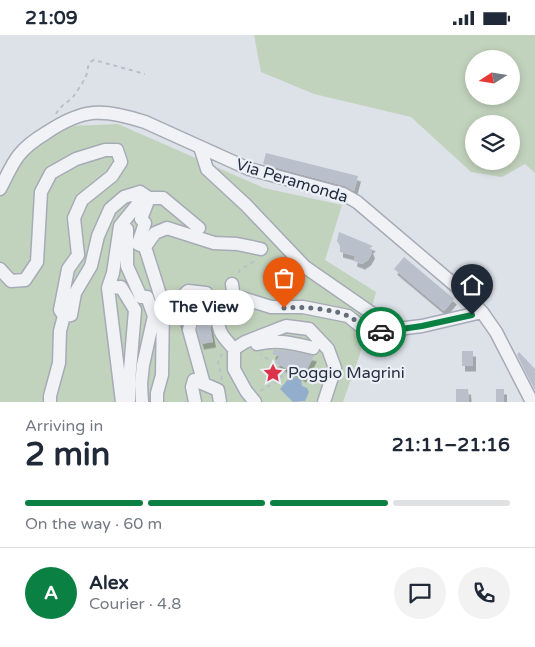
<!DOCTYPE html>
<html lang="en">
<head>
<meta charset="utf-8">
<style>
  body { margin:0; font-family:"Varela Round",sans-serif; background:#f2f2f3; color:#1f2937; height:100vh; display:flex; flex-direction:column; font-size:19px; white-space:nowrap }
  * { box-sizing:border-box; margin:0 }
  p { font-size:16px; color:#747a83 }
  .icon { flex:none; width:28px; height:28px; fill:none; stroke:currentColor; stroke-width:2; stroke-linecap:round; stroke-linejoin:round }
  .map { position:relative; height:367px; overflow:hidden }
  .details { display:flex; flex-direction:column; background:#fff; flex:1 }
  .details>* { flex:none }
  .needle { width:32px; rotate:258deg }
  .fabs { position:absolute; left:465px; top:15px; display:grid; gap:10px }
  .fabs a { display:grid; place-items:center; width:55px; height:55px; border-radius:50%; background:#fff; box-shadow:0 2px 8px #0003; font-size:25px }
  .pin { position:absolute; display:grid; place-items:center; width:42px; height:42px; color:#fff; margin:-51px -21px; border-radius:50% 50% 50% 0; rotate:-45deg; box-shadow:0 0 5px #0007 }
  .pin .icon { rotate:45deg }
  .courier { position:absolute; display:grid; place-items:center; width:50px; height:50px; margin:-25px; border:4px solid #0b8043; border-radius:50%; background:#fff; color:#222; box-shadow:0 1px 6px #0007 }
  .bubble { position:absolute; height:35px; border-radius:18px; background:#fff; box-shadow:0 2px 8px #0003; font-size:16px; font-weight:700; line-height:35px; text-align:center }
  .overview em { font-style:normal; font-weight:700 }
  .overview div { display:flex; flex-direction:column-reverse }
  .overview { display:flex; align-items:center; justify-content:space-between; height:85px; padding:0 25px }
  h1 { font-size:32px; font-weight:700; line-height:38px }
  .bar { display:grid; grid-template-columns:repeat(4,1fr); gap:8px 5px; align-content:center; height:60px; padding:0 25px }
  .bar i { height:6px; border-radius:4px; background:#e0e1e3 }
  .bar .active { background:#0b8043 }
  .bar p { grid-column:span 4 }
  .line { display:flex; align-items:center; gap:12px; padding:0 25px; border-top:1px solid #e0e1e3 }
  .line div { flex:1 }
  .round { display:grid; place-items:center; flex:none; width:52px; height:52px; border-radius:26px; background:#f2f2f3 }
  .status { display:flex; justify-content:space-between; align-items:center; height:35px; padding:0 25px; background:#fff; direction:ltr }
  .status svg { height:14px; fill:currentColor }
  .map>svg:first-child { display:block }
</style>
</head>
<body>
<div class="status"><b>21:09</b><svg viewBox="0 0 49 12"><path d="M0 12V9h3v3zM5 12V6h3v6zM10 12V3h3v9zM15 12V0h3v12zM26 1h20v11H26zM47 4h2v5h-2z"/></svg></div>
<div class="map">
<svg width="535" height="367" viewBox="0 0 535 367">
  <defs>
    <filter id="shadow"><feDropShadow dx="3" dy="5.5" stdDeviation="0" flood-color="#0004"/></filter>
  </defs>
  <rect width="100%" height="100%" fill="#dde1e8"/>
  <path fill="#c2d3bd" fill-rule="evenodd" d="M254,0H535V138L525,129L502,142L471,137L411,82L314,59L261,37ZM474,24H511V61H474ZM474,89H511V126H474Z
    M118,89L264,153L342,170L325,225L376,257L360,319L343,367H0V162L22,122L69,91Z"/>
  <path fill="#93aecd" d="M291,341L301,345L302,351L307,353L309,357L305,366L293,367L280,354Z"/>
  <path fill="#b9c0cc" filter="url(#shadow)" d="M266,118L358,141L354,156L345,151L263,129Z
    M339,197L373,211L370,213L372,218L368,225L362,229L354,226L355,221L340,217V211L337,206Z
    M404,222L454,264L444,276L394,234Z
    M178,271L183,286L182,290L179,291L173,272Z
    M209,286L213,307L201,309L197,295L199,288Z
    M274,315L291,316L314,321L303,342L275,328L279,321L272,319Z
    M462,316H473V331H462Z
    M519,317L535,334V355L517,320Z
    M456,354H468L469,367H456Z
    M496,354H504V367H496Z"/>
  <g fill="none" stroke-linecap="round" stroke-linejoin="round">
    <defs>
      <path id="minor" d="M200,112L207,134L246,170L305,232L396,295
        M0,154C6,143 11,130 19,120C26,111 36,104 46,98C83,73 103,73 145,87L249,134L343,159L357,167L457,252L482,277L496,297L532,367
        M140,157L149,163L141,184L145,188L138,209L145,212L163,269L162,340L157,358V367
        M149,163H163L199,193
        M127,194V231L141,262H147L154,281L143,330L141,349L142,367
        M145,212L155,198L167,193L214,208L237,209L261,214
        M0,234L11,246L25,245L37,227L41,157L51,138L76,124L105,115H117L121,127L112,141L82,165L74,183L78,220L68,234L60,275L64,281
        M232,249L234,264
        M108,253L121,252L135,275L129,347V365
        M218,284L208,273L206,258L188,256L183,261L191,286L189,295L204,349L218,355L220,367
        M257,309C278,304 293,308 313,313
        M234,314L245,307L286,291L309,294L328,314L335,333L324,367
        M50,367V361L59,328L60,296L64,281L71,280L75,258L91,231L98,201L110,174L124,162L140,157L137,170L120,191L113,238L108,253L122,367
        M195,367L192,352L194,345L204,349
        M255,367L246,356L234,334V314C221,300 215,294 220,274L229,266L242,263L271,272H303L348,281L364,294L373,297L422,291L482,277"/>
    </defs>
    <use href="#minor" stroke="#a6abb6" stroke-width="15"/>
    <path stroke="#bbbfc7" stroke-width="2" stroke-dasharray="4 4" stroke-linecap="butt" d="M56,79C60,71 67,68 73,62C77,56 83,48 86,41C89,34 86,28 94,25L145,39
      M238,238L240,235L256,225
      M222,345L218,327L222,319
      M260,356L276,347L279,343L287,339L261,319"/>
    <use href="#minor" stroke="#f0f2f6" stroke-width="12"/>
  </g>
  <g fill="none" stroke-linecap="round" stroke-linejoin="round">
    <path stroke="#656d7b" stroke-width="5" stroke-dasharray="0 9" d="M284,273C300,271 336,274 350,282C363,289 363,297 381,297"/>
    <path stroke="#0b8043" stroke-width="6" d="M381,297L422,291L472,280"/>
  </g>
  <defs>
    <symbol id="sight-bare" viewBox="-9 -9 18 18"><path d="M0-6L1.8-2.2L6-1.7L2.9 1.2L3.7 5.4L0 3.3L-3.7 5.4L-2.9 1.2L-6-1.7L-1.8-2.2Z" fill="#dc334a" stroke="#ecf0f6" stroke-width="2.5" paint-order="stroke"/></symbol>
  </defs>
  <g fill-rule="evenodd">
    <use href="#sight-bare" x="259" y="324" width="28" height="28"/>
  </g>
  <g text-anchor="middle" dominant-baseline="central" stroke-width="4.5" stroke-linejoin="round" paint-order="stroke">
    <g font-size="16" fill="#252e40" stroke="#ecf0f6">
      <text transform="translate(292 146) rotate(17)">Via Peramonda</text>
    </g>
    <g font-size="16" fill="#252e40" stroke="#ecf0f6" text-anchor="start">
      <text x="288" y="338">Poggio Magrini</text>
    </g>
  </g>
</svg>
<div class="fabs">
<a><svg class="needle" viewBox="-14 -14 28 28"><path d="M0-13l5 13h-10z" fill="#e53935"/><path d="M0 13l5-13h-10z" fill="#747a83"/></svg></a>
<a><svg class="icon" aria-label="layers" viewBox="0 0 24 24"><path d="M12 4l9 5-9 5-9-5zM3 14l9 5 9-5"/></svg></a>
</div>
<div class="pin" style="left:284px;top:273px;background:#ea580c"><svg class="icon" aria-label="bag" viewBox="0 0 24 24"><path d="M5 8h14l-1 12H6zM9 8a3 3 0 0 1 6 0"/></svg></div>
<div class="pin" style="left:472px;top:280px;background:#1f2937"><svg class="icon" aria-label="home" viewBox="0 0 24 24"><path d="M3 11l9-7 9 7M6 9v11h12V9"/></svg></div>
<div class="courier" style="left:381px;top:297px"><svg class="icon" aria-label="car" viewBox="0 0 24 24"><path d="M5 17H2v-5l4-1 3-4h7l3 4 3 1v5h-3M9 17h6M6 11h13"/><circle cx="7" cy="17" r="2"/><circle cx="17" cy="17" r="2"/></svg></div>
<div class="bubble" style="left:154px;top:255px;width:100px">The View</div>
</div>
<section class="details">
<div class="overview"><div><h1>2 min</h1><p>Arriving in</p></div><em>21:11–21:16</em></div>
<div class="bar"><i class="active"></i><i class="active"></i><i class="active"></i><i></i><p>On the way · 60 m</p></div>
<div class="line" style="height:90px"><b class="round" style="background:#0b8043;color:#fff">A</b><div><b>Alex</b><p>Courier · 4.8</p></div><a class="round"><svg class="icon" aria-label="chat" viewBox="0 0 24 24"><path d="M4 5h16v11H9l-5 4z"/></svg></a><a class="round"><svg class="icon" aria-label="phone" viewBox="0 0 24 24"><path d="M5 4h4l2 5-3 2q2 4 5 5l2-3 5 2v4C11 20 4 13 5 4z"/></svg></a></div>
</section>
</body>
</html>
